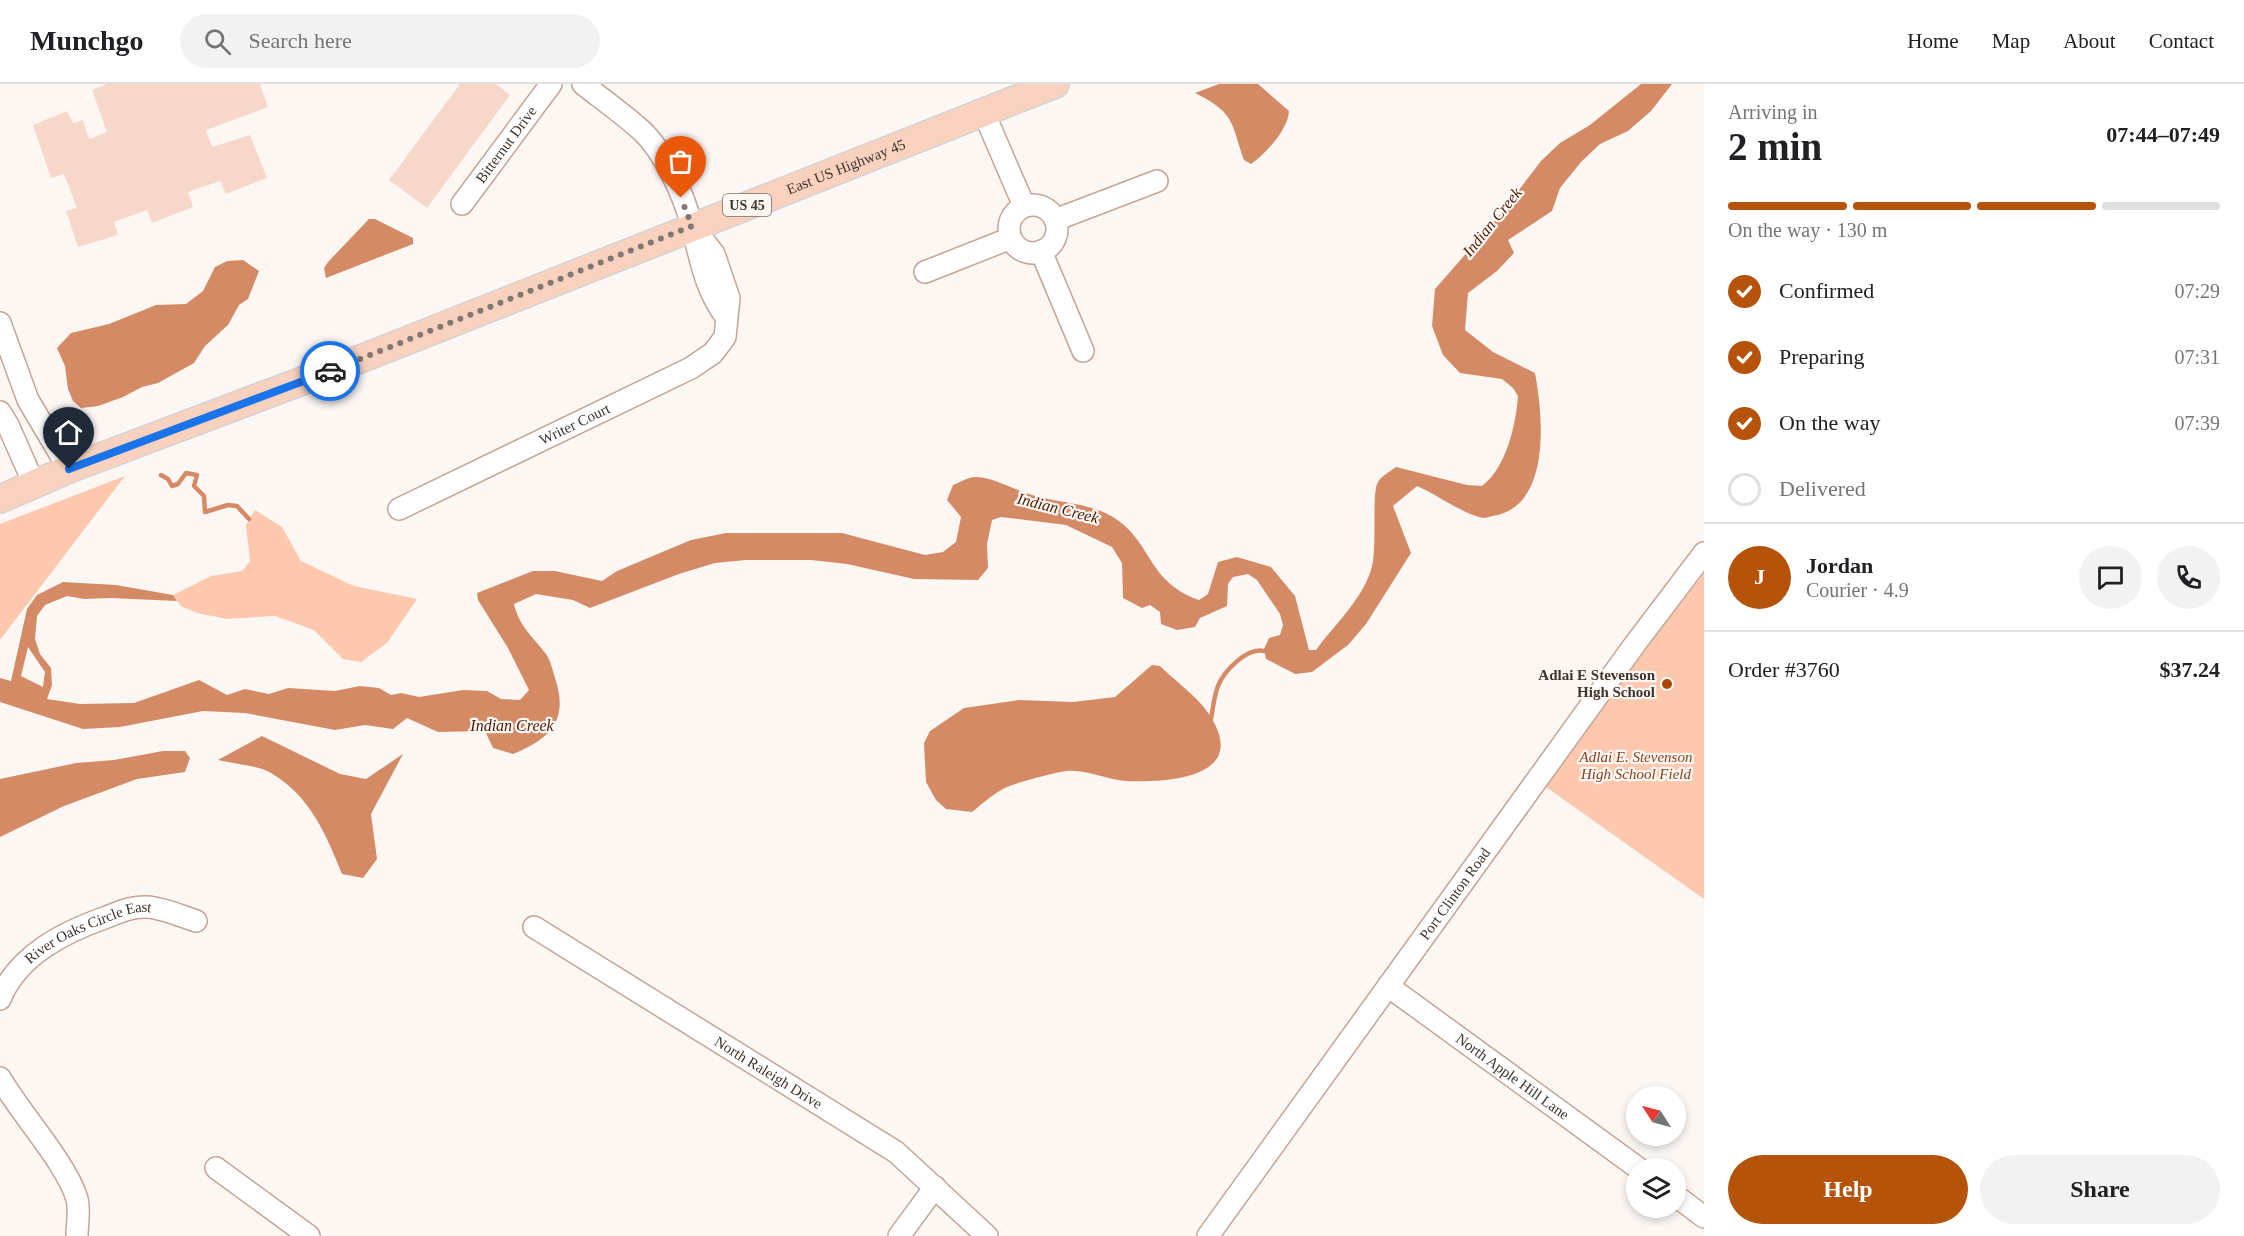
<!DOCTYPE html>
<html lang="en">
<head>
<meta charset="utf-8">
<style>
  body { margin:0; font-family:Georgia,serif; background:#f2f2f2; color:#202124; height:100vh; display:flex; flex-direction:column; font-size:22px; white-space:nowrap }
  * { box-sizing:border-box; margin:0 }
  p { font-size:20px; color:#757577 }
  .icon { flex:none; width:33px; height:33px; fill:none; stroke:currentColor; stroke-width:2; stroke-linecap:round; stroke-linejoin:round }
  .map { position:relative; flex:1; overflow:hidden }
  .details { display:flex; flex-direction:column; background:#fff; width:540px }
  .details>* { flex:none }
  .needle { width:39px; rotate:306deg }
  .fabs { position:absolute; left:1626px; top:1002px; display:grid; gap:12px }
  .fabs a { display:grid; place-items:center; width:60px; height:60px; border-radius:50%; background:#fff; box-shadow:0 3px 9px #0003; font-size:30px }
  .pin { position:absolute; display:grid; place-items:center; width:51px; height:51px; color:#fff; margin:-62px -26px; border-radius:50% 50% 50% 0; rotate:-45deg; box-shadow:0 0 6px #0007 }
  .pin .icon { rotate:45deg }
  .courier { position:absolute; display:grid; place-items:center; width:60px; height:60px; margin:-30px; border:4px solid #1a73e8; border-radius:50%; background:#fff; color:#222; box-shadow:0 2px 8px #0007 }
  .head em { font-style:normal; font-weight:700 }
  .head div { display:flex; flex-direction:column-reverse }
  .head { display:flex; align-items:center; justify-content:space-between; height:102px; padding:0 24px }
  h1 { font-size:39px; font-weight:700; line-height:45px }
  .bar { display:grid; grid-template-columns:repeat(4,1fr); gap:9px 6px; align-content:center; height:72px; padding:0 24px }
  .bar i { height:8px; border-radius:4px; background:#e0e0e0 }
  .bar .on { background:#b45309 }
  .bar p { grid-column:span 4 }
  .line { display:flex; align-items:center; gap:15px; padding:0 24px; border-top:2px solid #e0e0e0 }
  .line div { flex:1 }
  .round { display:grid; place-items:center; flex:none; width:63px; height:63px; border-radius:32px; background:#f2f2f2 }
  ol { padding:0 24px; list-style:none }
  li { display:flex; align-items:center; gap:18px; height:66px }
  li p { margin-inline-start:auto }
  li .icon { padding:6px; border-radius:50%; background:#b45309; color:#fff; stroke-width:4 }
  li:last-child { color:#757577 }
  li i { width:33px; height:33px; border:3px solid #e0e0e0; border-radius:50% }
  .action { display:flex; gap:12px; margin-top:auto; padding:12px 24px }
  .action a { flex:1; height:69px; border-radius:36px; background:#b45309; color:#fff; font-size:24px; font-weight:700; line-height:69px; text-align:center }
  .action a+a { background:#f2f2f2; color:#202124 }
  header { display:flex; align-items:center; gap:36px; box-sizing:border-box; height:84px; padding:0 30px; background:#fff; border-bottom:2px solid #e0e0e0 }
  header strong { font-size:28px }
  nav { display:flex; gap:33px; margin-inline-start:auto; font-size:21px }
  .search { width:420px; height:54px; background:#f2f2f2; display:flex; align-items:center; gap:15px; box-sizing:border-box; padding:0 21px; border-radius:33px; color:#757577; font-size:22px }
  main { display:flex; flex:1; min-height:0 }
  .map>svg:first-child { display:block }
</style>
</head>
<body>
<header>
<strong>Munchgo</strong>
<div class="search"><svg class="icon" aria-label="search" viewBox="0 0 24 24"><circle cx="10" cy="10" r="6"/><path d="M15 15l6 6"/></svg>Search here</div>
<nav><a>Home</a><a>Map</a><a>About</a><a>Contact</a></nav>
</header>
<main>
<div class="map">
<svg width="1704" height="1152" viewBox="0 0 1704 1152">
  <rect width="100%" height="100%" fill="#fdf7f4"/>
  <path fill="#fec8ae" d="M125,392L0,556V440Z
    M255,426L282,443L301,477L354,502L417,515L387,559L361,578L343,575L314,546L275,532L227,535L197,529L181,522L173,511L211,492L242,487L250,477L246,441Z
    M1704,489V815L1536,696Z"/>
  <path fill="#d48a65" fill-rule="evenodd" d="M1219,0H1258L1289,27C1288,46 1266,69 1251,80L1244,76C1231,38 1235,29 1195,9Z
    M1641,0H1672L1651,27L1628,47L1600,60L1581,78L1560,104L1552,127L1508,156L1514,169L1497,187L1468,209L1465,246L1493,268L1535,289C1543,332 1551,417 1498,431C1494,431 1488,434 1484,434C1466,432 1436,410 1417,402L1393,422L1411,469L1366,540L1348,561L1312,588L1295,590L1266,575L1264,565L1269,554L1280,551L1283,541L1280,530L1257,496L1248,490L1233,493L1228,500L1227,522L1200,534L1195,543L1177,546L1161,540L1160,528L1150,521L1142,524L1123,514L1122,479L1112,463L1066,441L1001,433L992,436L987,460L988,484L978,496L914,495L847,480L811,476H746L715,479L679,490L590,524L573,516L536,510L514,520C519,542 533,553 546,570C551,577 553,588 556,597C568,637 550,655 513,670L493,664L485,647L438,648L407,634L393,645L365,641L335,646L245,629L203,627L120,643L83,645L0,618V594L11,597L27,525L37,511L63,498L116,501L173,511L177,517L110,514L84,515L67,512L45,521L37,532L35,555L40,570L51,584L52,601L47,615L80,620L134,619L199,596L227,611L245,605L269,610L288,604L335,607L360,602L379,604L391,611L401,609L419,613L463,606L487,607L501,615L520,616L529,606L508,564L478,516L477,509L533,487H555L602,497L617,487L691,456L726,449H842L925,471L943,468L956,458L961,433L947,416L953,401C959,399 968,393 975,393C993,393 1014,406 1032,411C1061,420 1093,418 1119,437C1153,463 1149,498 1199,516L1208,510L1218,478L1237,473L1271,483L1295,512L1309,566H1316C1335,540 1361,517 1371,486C1378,465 1371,409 1378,398C1381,392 1391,387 1396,383L1467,401L1482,402C1506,384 1516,341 1518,312L1513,304L1502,295L1460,289L1443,271L1432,242L1435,205L1499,132L1541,77L1560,59L1590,41ZM28,563L45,588L43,603L21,592Z
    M369,135H375L413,154V160L326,194L324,184L328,178Z
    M243,176L259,187L248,215L239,221L228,241L205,262L194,279L158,299L142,303L123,313L98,322L81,324L73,317L68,305L65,282L57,264L71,249L109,240L156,221L186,220L203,207L215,183L227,177Z
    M1152,581L1160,582C1174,596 1194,610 1206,626C1254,692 1173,699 1126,697C1107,696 1086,685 1067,687C1056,688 1015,699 1005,704C994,709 982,720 972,728L946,725L936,716L926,698L924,659L930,647L964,624L1019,616L1073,618L1115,613Z
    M262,652L340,690L366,695L403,670L371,730L377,775L363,794L342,790C326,750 310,712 271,689C257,681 234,680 218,676Z
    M163,667H185L190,674L185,688L137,695L64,722L0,753V695L76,679L114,676Z"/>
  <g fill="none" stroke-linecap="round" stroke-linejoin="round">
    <path stroke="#d48a65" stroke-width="4.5" d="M161,391L168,395L172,402L178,400L186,389L197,391L194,402L204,412L205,428L228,421L237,422L249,435
      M1211,635C1213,624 1214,612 1218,602C1224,587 1247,563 1264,567"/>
  </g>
  <path fill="#f7d7c9" d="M107,0H260L268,23L206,46L212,63L250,51L267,94L226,110L220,97L188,108L193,123L152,139L147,126L114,138L118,151L78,163L66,127L77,124L64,90L51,94L33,41L67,27L73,39L83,36L89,55L107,48L92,6Z
    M460,0H496L510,11L427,124L389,96Z"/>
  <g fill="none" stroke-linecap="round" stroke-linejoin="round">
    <defs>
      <g id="minor">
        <path d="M583,0C602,15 623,30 641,46C664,67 685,113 692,143C701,176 705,205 726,233"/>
        <path d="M984,29L1024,122"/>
        <path id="s1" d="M462,120L551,0"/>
        <circle cx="1033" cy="145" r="24"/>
        <path d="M1055,136L1157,97"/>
        <path d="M1041,167L1083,267"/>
        <path d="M925,188L1011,154"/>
        <path d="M0,239L28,316L69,385"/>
        <path d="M0,328L8,341L34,400"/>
        <path id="s2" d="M399,425L691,284L713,269L725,253L729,214L714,170L692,142"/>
        <path id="s3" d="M534,843L896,1068L987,1152"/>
        <path id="s4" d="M1388,902L1638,1084"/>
        <path id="s5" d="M0,915C18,871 64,848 107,833C119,828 133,822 147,823C163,824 181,832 196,837"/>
        <path d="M0,994C20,1029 67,1080 77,1115C80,1126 77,1141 77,1152"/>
        <path d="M216,1084L309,1152"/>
        <path d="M1676,1112L1704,1133"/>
        <path d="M899,1152L935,1103"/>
        <path id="s6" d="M1208,1152L1635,560L1704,469"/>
      </g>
      <g id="major">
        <path id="s7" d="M0,415L69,385L363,274L1055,0"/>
      </g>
    </defs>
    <use href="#minor" stroke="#c2a597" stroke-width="24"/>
    <use href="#major" stroke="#d5d2d1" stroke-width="30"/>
    <use href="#minor" stroke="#fff" stroke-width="21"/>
    <use href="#major" stroke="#f8d2bf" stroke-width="27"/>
  </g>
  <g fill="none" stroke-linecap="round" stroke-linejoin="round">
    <path stroke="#827873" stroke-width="6" stroke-dasharray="0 10.8" d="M330,287L692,142L681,114"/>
    <path stroke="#1a73e8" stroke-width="8" d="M69,385L330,287"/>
  </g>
  <circle fill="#a84800" stroke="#fdf7f4" stroke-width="2" cx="1667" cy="600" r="6"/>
  <g text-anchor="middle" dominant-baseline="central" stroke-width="4.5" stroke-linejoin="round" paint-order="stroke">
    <rect fill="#fdf7f4" stroke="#796e69" stroke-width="1.5" x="723" y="110" width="48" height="22" rx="4.5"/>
    <g font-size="14" font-weight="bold" fill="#40342e">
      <text x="747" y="121">US 45</text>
    </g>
    <g font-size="15" fill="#40342e" stroke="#fdf7f4">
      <text stroke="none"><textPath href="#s1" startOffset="74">Bitternut Drive</textPath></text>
      <text stroke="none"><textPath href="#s7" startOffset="909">East US Highway 45</textPath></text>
      <text stroke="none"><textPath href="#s2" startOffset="195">Writer Court</textPath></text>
      <text stroke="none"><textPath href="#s6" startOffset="422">Port Clinton Road</textPath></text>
      <text stroke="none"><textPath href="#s5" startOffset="116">River Oaks Circle East</textPath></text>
      <text stroke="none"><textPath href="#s3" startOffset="276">North Raleigh Drive</textPath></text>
      <text stroke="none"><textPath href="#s4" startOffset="154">North Apple Hill Lane</textPath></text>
    </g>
    <g font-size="15" font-weight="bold" fill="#40342e" stroke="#fdf7f4" text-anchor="end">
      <text x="1655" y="591">Adlai E Stevenson<tspan x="1655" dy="17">High School</tspan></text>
    </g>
    <g font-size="15" font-style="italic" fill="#843f18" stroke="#fdf7f4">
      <text x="1636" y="673">Adlai E. Stevenson<tspan x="1636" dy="17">High School Field</tspan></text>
    </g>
    <g font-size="16" font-style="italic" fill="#491a00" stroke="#fdf7f4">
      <text transform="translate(1492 138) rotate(-51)">Indian Creek</text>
      <text transform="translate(1058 424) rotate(14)">Indian Creek</text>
      <text x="512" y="641">Indian Creek</text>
    </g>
  </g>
</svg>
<div class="fabs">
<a><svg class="needle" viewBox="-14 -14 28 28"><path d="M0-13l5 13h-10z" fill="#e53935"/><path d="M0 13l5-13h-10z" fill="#757577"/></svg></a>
<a><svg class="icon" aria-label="layers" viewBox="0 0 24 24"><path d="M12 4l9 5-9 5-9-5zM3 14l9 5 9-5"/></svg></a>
</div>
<div class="pin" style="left:681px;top:114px;background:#ea580c"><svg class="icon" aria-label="bag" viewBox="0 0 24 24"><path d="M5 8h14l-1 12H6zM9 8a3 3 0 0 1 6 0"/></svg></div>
<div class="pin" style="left:69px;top:385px;background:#1f2937"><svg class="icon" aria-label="home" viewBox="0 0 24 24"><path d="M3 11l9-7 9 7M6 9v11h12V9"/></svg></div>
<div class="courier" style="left:330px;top:287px"><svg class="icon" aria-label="car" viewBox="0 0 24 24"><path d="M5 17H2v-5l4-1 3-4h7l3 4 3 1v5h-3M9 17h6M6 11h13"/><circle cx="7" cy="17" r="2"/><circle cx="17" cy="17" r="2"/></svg></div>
</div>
<section class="details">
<div class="head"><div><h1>2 min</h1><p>Arriving in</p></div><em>07:44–07:49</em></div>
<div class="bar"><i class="on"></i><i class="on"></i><i class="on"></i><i></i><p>On the way · 130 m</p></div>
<ol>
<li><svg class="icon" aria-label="check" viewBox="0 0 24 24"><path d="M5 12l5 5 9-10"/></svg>Confirmed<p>07:29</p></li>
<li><svg class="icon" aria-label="check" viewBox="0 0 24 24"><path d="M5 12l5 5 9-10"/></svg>Preparing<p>07:31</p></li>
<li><svg class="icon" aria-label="check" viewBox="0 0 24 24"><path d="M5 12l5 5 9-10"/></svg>On the way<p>07:39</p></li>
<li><i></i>Delivered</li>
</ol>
<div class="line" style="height:108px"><b class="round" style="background:#b45309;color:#fff">J</b><div><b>Jordan</b><p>Courier · 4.9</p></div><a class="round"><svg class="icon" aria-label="chat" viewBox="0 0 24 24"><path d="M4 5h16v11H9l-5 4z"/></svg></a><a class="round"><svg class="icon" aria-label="phone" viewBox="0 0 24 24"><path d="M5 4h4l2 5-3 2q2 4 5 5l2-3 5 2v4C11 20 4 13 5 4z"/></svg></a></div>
<div class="line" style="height:78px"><div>Order #3760</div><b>$37.24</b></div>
<div class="action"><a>Help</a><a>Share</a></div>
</section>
</main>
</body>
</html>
